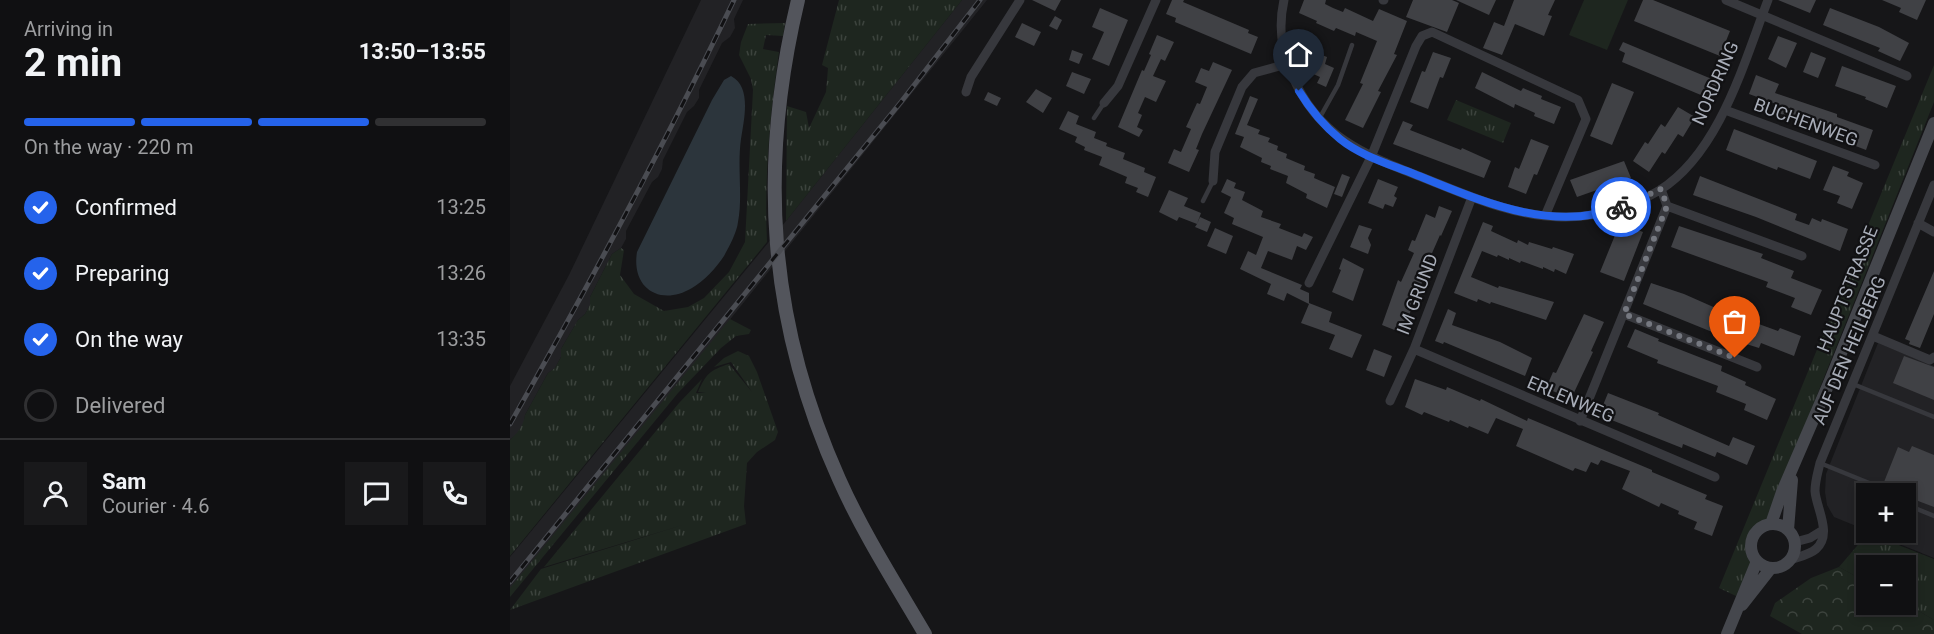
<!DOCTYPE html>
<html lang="en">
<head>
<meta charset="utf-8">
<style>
  body { margin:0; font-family:Roboto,sans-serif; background:#19191b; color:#f1f3f6; height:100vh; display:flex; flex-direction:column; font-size:22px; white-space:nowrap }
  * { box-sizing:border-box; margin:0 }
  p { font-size:20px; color:#9c9d9f }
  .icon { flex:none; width:33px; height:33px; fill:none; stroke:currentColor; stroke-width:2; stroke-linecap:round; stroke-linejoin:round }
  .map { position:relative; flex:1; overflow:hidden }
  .panel { display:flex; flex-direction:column; background:#101012; width:510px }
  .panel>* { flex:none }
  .tools { position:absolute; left:1346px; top:483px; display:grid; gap:12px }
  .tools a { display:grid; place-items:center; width:60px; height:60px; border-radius:0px; background:#101012; box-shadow:0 3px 9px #0003,0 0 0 2px #303032; font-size:30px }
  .pin { position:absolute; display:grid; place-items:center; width:51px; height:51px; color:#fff; margin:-62px -26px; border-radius:50% 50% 50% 0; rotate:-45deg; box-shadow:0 0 6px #0007 }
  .pin .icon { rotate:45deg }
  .courier { position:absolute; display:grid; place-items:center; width:60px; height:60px; margin:-30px; border:4px solid #2563eb; border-radius:50%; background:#fff; color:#222; box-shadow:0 2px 8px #0007 }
  .summary em { font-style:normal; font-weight:700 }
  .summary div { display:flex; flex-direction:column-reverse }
  .summary { display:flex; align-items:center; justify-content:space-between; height:102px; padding:0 24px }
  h1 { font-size:39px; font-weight:700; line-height:45px }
  .bar { display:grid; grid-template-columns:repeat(4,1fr); gap:9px 6px; align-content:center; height:72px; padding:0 24px }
  .bar i { height:8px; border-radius:4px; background:#303032 }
  .bar .on { background:#2563eb }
  .bar p { grid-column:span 4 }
  .line { display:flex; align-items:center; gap:15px; padding:0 24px; border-top:2px solid #303032 }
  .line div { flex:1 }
  .round { display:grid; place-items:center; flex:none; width:63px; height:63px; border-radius:0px; background:#19191b }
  ol { padding:0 24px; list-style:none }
  li { display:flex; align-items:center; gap:18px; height:66px }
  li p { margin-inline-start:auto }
  li .icon { padding:6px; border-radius:50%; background:#2563eb; color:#fff; stroke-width:4 }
  li:last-child { color:#9c9d9f }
  li i { width:33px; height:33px; border:3px solid #303032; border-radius:50% }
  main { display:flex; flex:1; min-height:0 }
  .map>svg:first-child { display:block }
</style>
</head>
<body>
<main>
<section class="panel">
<div class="summary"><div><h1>2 min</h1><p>Arriving in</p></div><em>13:50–13:55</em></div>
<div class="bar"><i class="on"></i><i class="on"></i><i class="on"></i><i></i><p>On the way · 220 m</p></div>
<ol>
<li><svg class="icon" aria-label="check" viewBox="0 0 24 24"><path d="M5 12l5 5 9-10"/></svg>Confirmed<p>13:25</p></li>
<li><svg class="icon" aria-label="check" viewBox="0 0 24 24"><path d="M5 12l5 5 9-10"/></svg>Preparing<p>13:26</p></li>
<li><svg class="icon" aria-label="check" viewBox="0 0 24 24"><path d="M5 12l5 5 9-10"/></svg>On the way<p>13:35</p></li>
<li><i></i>Delivered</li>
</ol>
<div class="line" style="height:108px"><a class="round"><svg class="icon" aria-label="person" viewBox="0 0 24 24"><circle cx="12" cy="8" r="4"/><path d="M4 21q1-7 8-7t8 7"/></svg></a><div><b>Sam</b><p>Courier · 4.6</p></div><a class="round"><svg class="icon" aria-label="chat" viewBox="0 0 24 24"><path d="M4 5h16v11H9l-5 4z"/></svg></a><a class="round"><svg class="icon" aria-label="phone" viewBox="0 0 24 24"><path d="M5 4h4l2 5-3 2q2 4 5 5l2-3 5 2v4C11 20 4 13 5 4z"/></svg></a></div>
</section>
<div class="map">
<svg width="1424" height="634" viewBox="0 0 1424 634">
  <defs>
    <pattern id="grass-tufts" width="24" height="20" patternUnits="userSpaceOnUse" patternTransform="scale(1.5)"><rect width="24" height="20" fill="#1e261f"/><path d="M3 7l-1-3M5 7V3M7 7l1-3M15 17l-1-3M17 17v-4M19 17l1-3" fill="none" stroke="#3c433d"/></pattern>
    <pattern id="forest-crowns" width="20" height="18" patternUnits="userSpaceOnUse" patternTransform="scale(1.5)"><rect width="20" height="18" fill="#1e261f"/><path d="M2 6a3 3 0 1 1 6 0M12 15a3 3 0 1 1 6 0" fill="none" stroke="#3c433d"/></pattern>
  </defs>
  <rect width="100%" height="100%" fill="#161618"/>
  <path fill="#222225" d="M191,0H233L224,19L225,28L220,37L212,43L189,90V98L184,106L177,112L153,160L152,169L148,177L142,182L116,231V239L111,248L102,254L80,297V305L75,314L68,320L51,349V357L45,368L38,373L15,415L14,423L8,433L0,440V386L59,275Z
    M452,0H477L0,593V557L276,221Z
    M1368,343L1424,366V558L1362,533L1395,532V494H1356V530L1324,517L1317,505L1315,492L1316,474Z"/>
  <path fill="url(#grass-tufts)" d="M329,0H452L276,221L277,106L296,112L299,128L316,92L318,68L312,65Z
    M275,23L273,36L256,35L253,49L269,52C260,115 254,179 257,242L0,556V440C8,432 13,427 15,415L38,373L45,368L51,357V349L68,320L75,314L80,305V297L102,254L111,248L114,250L110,275L124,294L154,311L178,307L194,298L219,272L235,242L243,90L241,79L229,55L231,42L238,24Z
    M1424,65V102L1257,520L1244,531L1239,540V553L1241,564L1226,596L1209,588Z
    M946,100L1001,123L993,143L937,120Z
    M220,319L241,330L239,334L226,336L211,348L168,393L0,597V588Z
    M228,351L239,356L247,372L268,432L265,440L247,452L237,463L234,506L236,524L0,610L31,569L176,524L34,567L169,403L192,379L186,393H196L188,392C196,374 200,370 219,364L242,392L221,362L204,367L214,358Z
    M1358,533L1424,559V620L1395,603V566H1356V582L1329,567Z"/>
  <path fill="url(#forest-crowns)" d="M1329,567L1356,582V604L1395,603L1424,620V634H1292L1260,616L1265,603L1301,578Z"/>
  <path fill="#1e261f" d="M1074,0H1118L1097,50L1059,35Z"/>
  <path fill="#2c353c" d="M221,76C242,87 234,119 231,139C227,167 233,196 228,222C227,232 219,247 214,256C207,267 193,282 182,288C150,307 121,288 127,252L202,100L214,80Z"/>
  <path fill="#404145" d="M522,0H551L545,11Z
    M662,0H674L673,2L739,30L738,33L748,37L741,54L665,22L666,18L656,14Z
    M794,0H816L815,4L823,8L833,12L835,8L863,21L869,9L897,21L884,54L887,55L868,91L871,92L853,128L835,120L853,84L850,83L867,41L846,32L845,36L826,28L824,31L806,23L807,21L789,13Z
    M903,0H942L949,3L937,32L896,17Z
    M946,0H986L979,15Z
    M1004,0H1045L1038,15L1042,16L1034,36L1005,24L992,55L973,48L984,22L994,26Z
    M1133,0H1143L1220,31L1210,56L1124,21Z
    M1268,0H1306L1300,13Z
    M1372,0H1416L1407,20L1389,12L1391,8Z
    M590,8L618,20L599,66L582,59L594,32L582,27Z
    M1320,8L1369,27L1399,43L1390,61L1368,51L1370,48L1313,25Z
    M545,16L552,20L547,30L539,26Z
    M512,23L531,32L524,46L505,37Z
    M647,35L664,42L655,61L651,59L643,76L656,81L646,102L635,97L628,113L632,115L627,127L633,130L629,137L608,127L632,70L634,71L641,55L639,54Z
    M1268,36L1287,43L1276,68L1258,59Z
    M801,40L810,45L807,53L817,57L815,64L824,68L816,87L807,83L810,77L799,72L802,65L792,60Z
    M1113,42L1209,82L1205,90L1202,88L1198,98L1112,62L1115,53L1109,50Z
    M562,50L573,54L569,64L559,60Z
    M923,52L941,58L933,78L930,77L918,109L900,102L912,71L915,72Z
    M1301,52L1316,58L1308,78L1293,72Z
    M703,62L722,70L692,134L686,149L689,150L679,172L658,163L664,149L671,152L681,129L676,127L687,103L690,104L697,87L685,82L691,68L699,71Z
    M1332,66L1386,86L1377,108L1355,99L1356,97L1325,86Z
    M562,72L581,79L574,94L556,86Z
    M972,72L1011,91L1013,88L1032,96L1031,99L1051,107L1044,124L1024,116L1025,113L1005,104L1004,108L965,88Z
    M1246,75L1269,84L1265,93L1327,114V117L1363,130L1356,150L1299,128L1300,125L1266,112L1269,105L1239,94Z
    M1102,83L1124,92L1102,145L1080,136Z
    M526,89L542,98L533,113L516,102Z
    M478,92L491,98L487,106L474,100Z
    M740,96L748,99L737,125L750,130L748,134L760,138L758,142L768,146L767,150L777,154L776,158L795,166L794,170L805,174L804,178L825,187L817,208L796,198L797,194L776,183L778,176L760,169L761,166L751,162L752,158L730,147L734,137L725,134Z
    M1168,107L1185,117L1173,137L1168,134L1155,154L1152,152L1139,172L1123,161L1135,142L1138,144L1151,124L1155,127Z
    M558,111L569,116L566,124L586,132L584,138L597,143L596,146L615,153L613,159L635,168L634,172L646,177L638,197L626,192L628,188L615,183L617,177L589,165L592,157L574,150L575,147L565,142L567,137L549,129Z
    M893,121L903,125L900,130L951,150L952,148L981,161L974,178L883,144Z
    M1224,129L1307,161L1300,179L1268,167L1267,170L1216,150Z
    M1021,139L1039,146L1027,175L1024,174L1016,194L998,187L1005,167L1009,169Z
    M1114,161L1121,178L1067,197L1060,180Z
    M1323,166L1339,172L1337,176L1353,183L1342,209L1327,203L1330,196L1313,190Z
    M832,174L840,177L832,197L824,194Z
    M1190,176L1287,214L1285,220L1299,225L1302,218L1311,222L1312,219L1338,229L1330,251L1246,217L1183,195Z
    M717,179L726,183L724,188L735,192L732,200L753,211L751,217L771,224L769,228L792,237L794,233L803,237L796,250L787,246L782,260L758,251L751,268L792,285L790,289L799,293V303L822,312L819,322L852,335L842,358L819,349L825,335L791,323L799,304L777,293L774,301L757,294L761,284L730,269L738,251L746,255L753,237L722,224L724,218L714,213L721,197L711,192Z
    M868,179L888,187L884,196L887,198L883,207L875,204L873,209L858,203Z
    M659,190L678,198L674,206L691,213L687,224L690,217L701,222L697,232L685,227L687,224L669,217L667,221L649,212Z
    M929,206L942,211L931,236L930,235L919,260L917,259L908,278L913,280L892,333L872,325L888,280L891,282L904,253L898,250L902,240L905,241L916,214L925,218Z
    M973,222L983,226L981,231L1007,243L1008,240L1018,245L1019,242L1042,249L1043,247L1064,254L1056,274L1045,269L1044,272L1033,267V269L1011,261L1010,263L999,258V260L988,255L987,257L972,251L961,277L988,288L989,286L1044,302L1036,320L981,302L980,304L968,299L967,302L944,293Z
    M1110,223L1133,232L1114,281L1090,272Z
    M849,225L862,229L858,238L861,245L858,254L840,247Z
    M1169,226L1253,254L1251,258L1284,271L1281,278L1312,290L1301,315L1281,307L1285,298L1256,287L1258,282L1161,247Z
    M705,228L723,236L716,254L697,246Z
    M833,258L854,269L843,301L822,292L831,270L829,269Z
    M1424,271V314L1410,348L1399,344L1400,341L1395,339Z
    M1141,283L1174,294L1235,321V319L1268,331L1270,328L1291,336L1284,356L1251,343L1249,348L1217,338L1133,304Z
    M938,309L946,313L942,325L990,342L1022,358L1015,376L934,342L933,344L925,341Z
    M1074,314L1094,322L1081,351L1083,352L1061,399L1036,388L1043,372L1046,373Z
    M1125,329L1149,339L1148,341L1212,366L1211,371L1236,382L1235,385L1266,399L1257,420L1234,410L1236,404L1206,392L1208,386L1147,363L1148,360L1117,347Z
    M864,349L882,356L874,377L856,370Z
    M1394,356L1424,367V400L1383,383Z
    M905,379L936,390L937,387L970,401L971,399L1017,421L1018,418L1142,470V472L1197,495L1195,499L1213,506L1202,536L1184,529L1187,522L1168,514L1169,511L1151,503L1149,507L1112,489L1120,471L1091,460L1088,465L1081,462L1076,472L1065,468L1063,471L1006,446L1013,429L986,418L978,434L959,426L958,428L940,420L939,422L914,412L912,415L895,407Z
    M1098,393L1149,413L1148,415L1219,446L1223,437L1245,446L1237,465L1207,452L1205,457L1173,444L1172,448L1089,415Z
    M1402,446L1424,455V507L1395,496V494L1372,487L1388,447L1399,452Z"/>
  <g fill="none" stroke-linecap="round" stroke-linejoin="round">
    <path stroke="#37383d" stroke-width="4.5" d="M584,118L594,103
      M809,119L828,85L842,45
      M693,201L703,181
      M1343,384L1424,417
      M1310,463L1364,485L1373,494
      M1395,504L1424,516"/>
    <path stroke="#37383d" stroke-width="9" d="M774,0C768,27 771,50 782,75C811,144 865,158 929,184C968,200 1008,216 1051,217C1084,218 1122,207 1150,190C1210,152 1234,62 1258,0
      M873,0H874
      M1216,0L1397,76
      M456,92L461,77L510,0
      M594,103L608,86L646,0
      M1215,110L1365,165
      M703,181L705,152L732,87L744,73L777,64
      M1151,189L1157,206L1292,256
      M1408,223L1424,232
      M799,283L861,157L906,46L912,36L922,32L1068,100L1076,119L1035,216
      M1114,314L1247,367
      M1363,336L1420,360L1424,357
      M904,349L1205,477
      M880,401L904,349L962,197
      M1070,421L1157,206
      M1285,542L1300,538L1313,530
      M1280,560C1288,557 1299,555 1306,549C1323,534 1306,508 1305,491C1305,481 1308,472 1310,463L1424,185"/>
    <path stroke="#45474d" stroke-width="12" d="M1261,524L1272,492L1319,383L1424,123
      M1241 546a22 22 0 1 1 44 0a22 22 0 1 1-44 0Z
      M1278,530L1282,480
      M1232,605L1261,568
      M1217,634L1247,561"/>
    <path stroke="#53555c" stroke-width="14" d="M288,0C248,167 258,321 329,479C353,533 385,583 415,634"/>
    <defs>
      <path id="rail" d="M0,424C79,285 155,144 224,0
        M0,582L391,102L470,0"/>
    </defs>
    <use href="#rail" stroke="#4a4c52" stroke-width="5"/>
    <use href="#rail" stroke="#111113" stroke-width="3" stroke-dasharray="9" stroke-linecap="butt"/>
  </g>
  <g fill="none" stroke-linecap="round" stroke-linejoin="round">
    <path stroke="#757880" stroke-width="6" stroke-dasharray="0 10.8" d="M1111,207L1151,189L1157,206L1114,314L1225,358"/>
    <path stroke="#2563eb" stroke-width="8" d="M789,91C800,109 813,125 830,139C851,156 879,164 904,174C969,200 1041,234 1111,207"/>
  </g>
  <g text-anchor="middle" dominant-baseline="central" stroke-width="4.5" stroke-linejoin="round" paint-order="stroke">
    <g font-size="18" fill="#a8adb8" stroke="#111113">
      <text transform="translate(1205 83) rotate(-66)">NORDRING</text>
      <text transform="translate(1296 122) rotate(20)">BUCHENWEG</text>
      <text transform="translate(1337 289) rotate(-68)">HAUPTSTRASSE</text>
      <text transform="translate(907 294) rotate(-69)">IM GRUND</text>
      <text transform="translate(1339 350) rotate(-67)">AUF DEN HEILBERG</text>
      <text transform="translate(1061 399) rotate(23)">ERLENWEG</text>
    </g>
  </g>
</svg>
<div class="tools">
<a>+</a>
<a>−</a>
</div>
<div class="pin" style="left:1225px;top:358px;background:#ea580c"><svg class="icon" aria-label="bag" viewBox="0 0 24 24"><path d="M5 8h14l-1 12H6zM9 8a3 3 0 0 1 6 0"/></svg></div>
<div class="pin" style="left:789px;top:91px;background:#1f2937"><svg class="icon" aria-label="home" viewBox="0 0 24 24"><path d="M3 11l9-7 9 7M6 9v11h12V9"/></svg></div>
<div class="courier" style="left:1111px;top:207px"><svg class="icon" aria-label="bike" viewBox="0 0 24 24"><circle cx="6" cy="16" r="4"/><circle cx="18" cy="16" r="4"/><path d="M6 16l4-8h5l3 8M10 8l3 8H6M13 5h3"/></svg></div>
</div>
</main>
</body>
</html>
